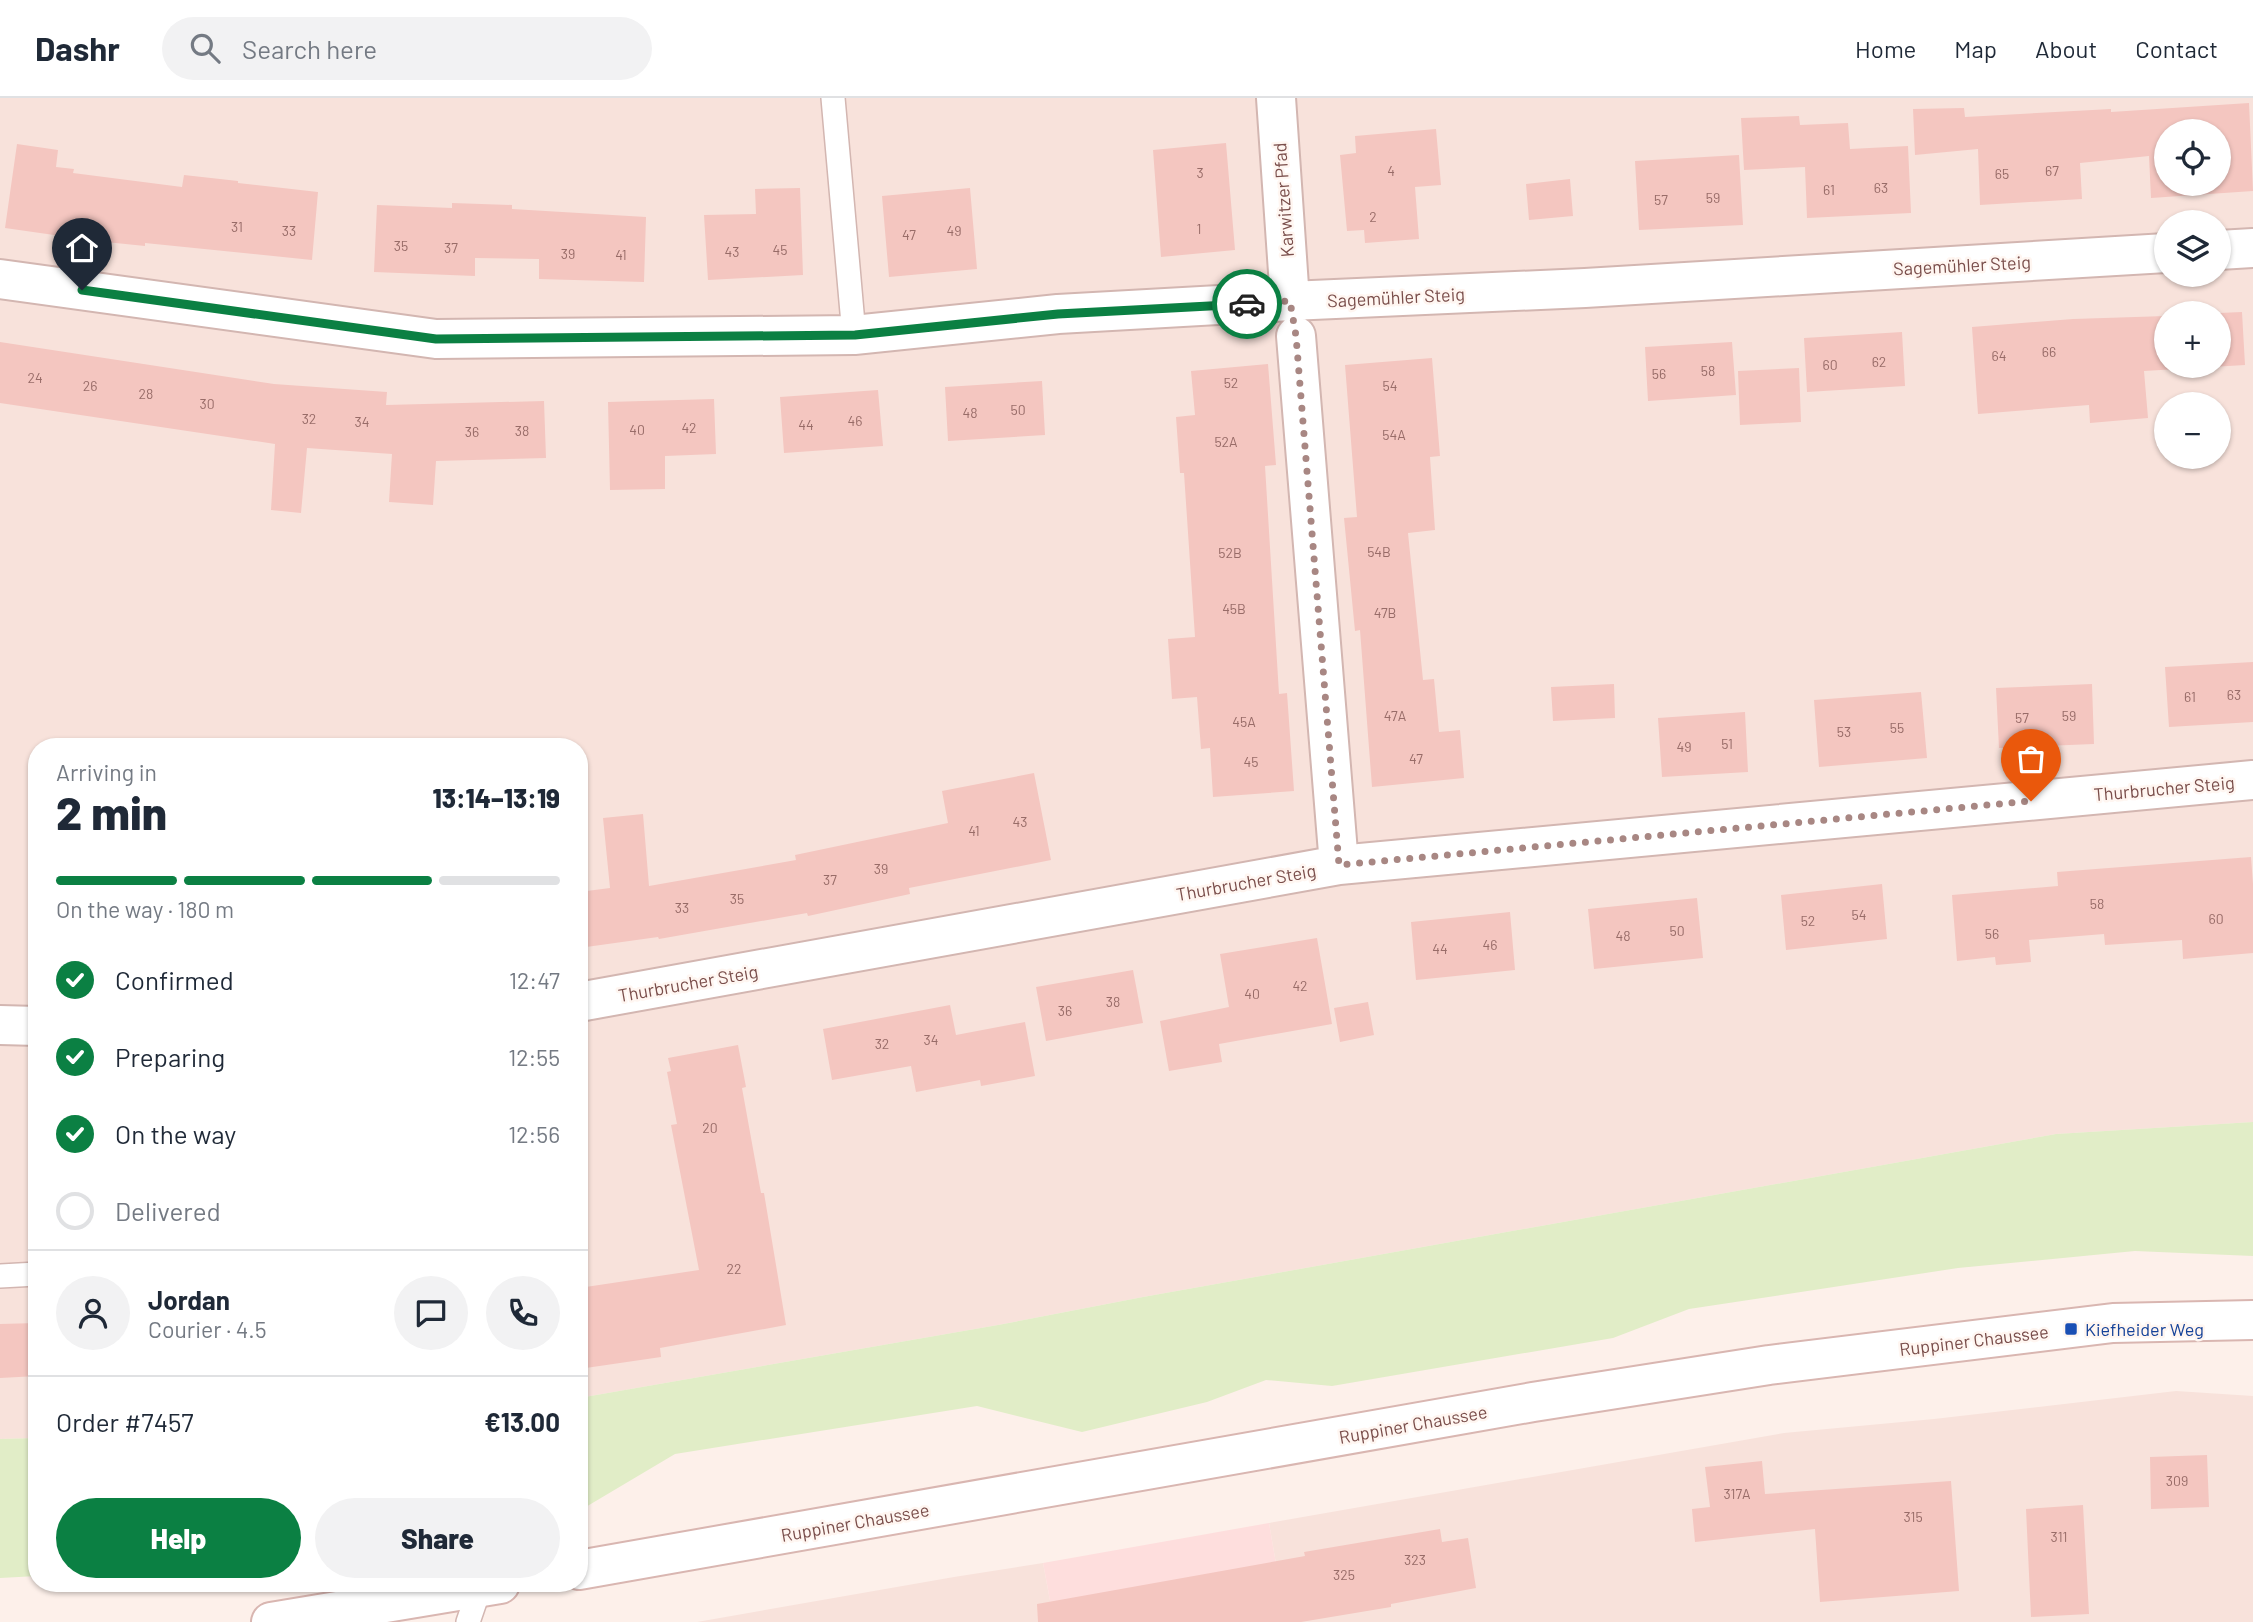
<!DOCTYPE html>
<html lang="en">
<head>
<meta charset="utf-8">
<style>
  body { margin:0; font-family:Barlow,sans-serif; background:#f2f2f3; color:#1f2937; height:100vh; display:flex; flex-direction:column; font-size:26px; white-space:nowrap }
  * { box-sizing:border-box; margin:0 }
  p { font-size:23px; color:#747a83 }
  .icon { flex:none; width:38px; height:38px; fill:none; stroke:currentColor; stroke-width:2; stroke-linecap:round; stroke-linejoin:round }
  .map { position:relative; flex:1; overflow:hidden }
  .panel { position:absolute; left:28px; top:640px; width:560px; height:854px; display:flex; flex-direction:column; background:#fff; border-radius:28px; box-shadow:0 2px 5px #0004 }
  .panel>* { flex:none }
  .controls { position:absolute; left:2154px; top:21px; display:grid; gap:14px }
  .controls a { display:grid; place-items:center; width:77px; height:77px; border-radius:50%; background:#fff; box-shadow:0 2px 5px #0004; font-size:35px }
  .pin { position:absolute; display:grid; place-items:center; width:60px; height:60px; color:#fff; margin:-72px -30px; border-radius:50% 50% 50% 0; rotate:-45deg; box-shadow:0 0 7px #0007 }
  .pin .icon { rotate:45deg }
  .courier { position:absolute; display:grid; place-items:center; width:70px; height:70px; margin:-35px; border:5px solid #0b8043; border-radius:50%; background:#fff; color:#222; box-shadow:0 2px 9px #0007 }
  .overview em { font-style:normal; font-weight:800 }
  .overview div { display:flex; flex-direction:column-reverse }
  .overview { display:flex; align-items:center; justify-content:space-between; height:119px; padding:0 28px }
  h1 { font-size:46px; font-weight:800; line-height:52px }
  .bar { display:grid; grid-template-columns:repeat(4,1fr); gap:10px 7px; align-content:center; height:84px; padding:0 28px }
  .bar i { height:9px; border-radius:5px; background:#e0e1e3 }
  .bar .on { background:#0b8043 }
  .bar p { grid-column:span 4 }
  .line { display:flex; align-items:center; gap:18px; padding:0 28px; border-top:2px solid #e0e1e3 }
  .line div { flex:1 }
  .round { display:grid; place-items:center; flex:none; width:74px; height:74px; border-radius:37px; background:#f2f2f3 }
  ol { padding:0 28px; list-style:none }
  li { display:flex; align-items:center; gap:21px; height:77px }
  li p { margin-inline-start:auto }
  li .icon { padding:7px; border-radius:50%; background:#0b8043; color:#fff; stroke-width:4 }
  li:last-child { color:#747a83 }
  li i { width:38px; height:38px; border:4px solid #e0e1e3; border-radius:50% }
  .primary-button { display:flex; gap:14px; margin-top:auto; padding:14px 28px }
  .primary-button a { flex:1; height:80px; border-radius:42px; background:#0b8043; color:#fff; font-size:28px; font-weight:800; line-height:80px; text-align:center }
  .primary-button a+a { background:#f2f2f3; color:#1f2937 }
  header { display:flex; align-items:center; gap:42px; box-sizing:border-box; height:98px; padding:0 35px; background:#fff; border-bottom:2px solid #e0e1e3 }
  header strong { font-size:33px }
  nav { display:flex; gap:38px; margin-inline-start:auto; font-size:24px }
  .search { width:490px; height:63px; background:#f2f2f3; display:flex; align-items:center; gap:18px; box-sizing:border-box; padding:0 24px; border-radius:38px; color:#747a83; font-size:26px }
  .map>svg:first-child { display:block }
</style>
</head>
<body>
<header>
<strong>Dashr</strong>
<div class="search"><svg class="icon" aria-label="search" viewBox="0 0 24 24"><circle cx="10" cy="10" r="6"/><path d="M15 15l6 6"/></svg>Search here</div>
<nav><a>Home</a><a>Map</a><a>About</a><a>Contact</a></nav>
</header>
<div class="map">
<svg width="2253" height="1524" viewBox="0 0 2253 1524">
  <rect width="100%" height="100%" fill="#fdf0ea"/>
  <path fill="#f8e2db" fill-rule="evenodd" d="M0,0H2253V1024L2056,1036L1143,1199L998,1227L579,1300V649H37V1340L0,1341ZM2166,33H2219V86H2166ZM2166,124H2219V177H2166ZM2166,215H2219V268H2166ZM2166,306H2219V359H2166Z
    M2176,1293L2253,1298V1524H1286L1269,1425L1784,1335L1934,1321Z
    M1043,1465L1054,1524H697L954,1479Z"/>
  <path fill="#fededd" d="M1269,1425L1286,1524H1054L1043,1465Z"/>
  <path fill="#e1edc7" d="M2253,1024V1158L2135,1153L1958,1170L1689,1211L1613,1240L1332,1288L1266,1282L1207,1304L1082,1334L977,1308L675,1356L579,1413V1300L998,1227L1143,1199L2056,1036Z
    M37,1340V1478L0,1480V1341Z"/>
  <path fill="#f4c6c0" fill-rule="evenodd" d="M2249,5L2253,93L2151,100L2149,58L2080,65L2082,101L1980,107L1978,51L1915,57L1913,11L1964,10L1965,19L2111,11V14ZM2166,33H2219V86H2166Z
    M1799,18L1800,27L1848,25L1850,51L1908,48L1911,115L1807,120L1805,69L1744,72L1741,20Z
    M1436,31L1441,87L1415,89L1419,141L1365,145L1364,132L1347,133L1340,57L1356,55L1355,38Z
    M1226,45L1235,152L1161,159L1153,52Z
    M17,46L58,52L56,69L74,71L73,75L182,89L184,77L238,83V85L318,94L312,162L145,145V148L96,143L5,130Z
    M1739,57L1743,127L1639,132L1635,63Z
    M1570,81L1573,118L1529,122L1526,86Z
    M800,90L803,177L708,182L704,117L756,116L755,91Z
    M970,90L977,171L889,179L882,98Z
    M452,105L512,107V111L646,119L644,184L539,181V161L475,160V178L374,174L377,107L452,110Z
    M2242,214L2245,267L2144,273L2148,320L2090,325L2089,307L1978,316L1972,229L2073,221L2166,218V268H2219V215Z
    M1902,234L1905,288L1807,294L1804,240Z
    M0,244L274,286L387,294L386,307L544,303L546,360L436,363L433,407L389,404L392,356L307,350L301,415L271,412L275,346L0,305Z
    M1732,244L1736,297L1648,303L1645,249Z
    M1432,260L1440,358L1430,359L1435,432L1408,435L1423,582L1434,581L1439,634L1460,632L1464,680L1372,689L1360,532L1355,533L1344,420L1357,419L1345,267Z
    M1268,266L1276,367L1265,368L1279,596L1287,595L1294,693L1213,699L1210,650L1201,651L1197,599L1172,601L1168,541L1195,539L1184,375H1180L1176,319L1195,317L1191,273Z
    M1799,270L1801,324L1740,327L1738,273Z
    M1042,283L1045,337L948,343L945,289Z
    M878,292L883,348L784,355L780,299Z
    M714,301L716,356L665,358V391L610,392L608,304Z
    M2253,564V624L2169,629L2165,569Z
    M1614,586L1615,620L1553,623L1551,589Z
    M2092,586L2094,646L1999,650L1996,590Z
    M1921,594L1927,660L1819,669L1814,602Z
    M1745,614L1748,674L1662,679L1658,620Z
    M1034,675L1051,762L909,790L910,796L808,818L807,815L659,841L658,839L579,850V794L610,790L603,720L643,716L649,788L796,762L795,757L948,725L942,693Z
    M2251,759L2253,786V855L2183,861L2182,842L2105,847L2104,836L2029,842L2031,864L1996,867L1995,859L1957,863L1952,797L2058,788L2057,774Z
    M1882,786L1887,841L1786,852L1781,797Z
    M1697,800L1703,860L1594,871L1588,811Z
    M1510,814L1515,872L1416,882L1411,824Z
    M1317,840L1332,926L1219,946L1222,964L1169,973L1160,923L1229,909L1220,856Z
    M1133,872L1143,925L1046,943L1036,889Z
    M1368,904L1374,937L1340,944L1334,910Z
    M950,907L956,937L1025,924L1035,978L981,988L980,982L916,994L911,968L832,982L823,931Z
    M738,947L746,989L742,990L761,1095H764L786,1227L660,1250L661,1259L579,1271V1190L699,1172L671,1027L677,1026L667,974L671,973L668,960Z
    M37,1225V1278L0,1280V1226Z
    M2207,1357L2209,1409L2151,1411L2150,1359Z
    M1762,1363L1765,1396L1951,1383L1959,1493L1820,1504L1815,1431L1695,1444L1692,1411L1710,1409L1705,1369Z
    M2083,1407L2089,1516L2031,1519L2026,1411Z
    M1440,1431L1442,1444L1468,1440L1476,1490L1391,1506V1509L1301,1524H1038L1037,1506L1305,1458L1304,1454Z"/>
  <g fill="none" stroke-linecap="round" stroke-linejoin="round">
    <defs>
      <path id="service" d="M833,0L854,237
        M0,1178L37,1176
        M468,1524L480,1489"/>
      <path id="minor" d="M1276,0L1290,203
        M2219,152L2253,150
        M0,181L436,241L854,237L1058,216L1290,203L1585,190L2166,155
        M1296,238L1339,767
        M579,904L1339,767L2253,682
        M0,927L37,928"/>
      <path id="secondary" d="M579,1472L1533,1304L1769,1267L2113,1225L2253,1222
        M271,1524L500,1486"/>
    </defs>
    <use href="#service" stroke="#d3b6b1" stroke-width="26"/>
    <use href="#minor" stroke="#d3b6b1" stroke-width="42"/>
    <use href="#secondary" stroke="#d9b6b1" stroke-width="42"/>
    <use href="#service" stroke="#fff" stroke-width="23"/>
    <use href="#minor" stroke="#fff" stroke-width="38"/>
    <use href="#secondary" stroke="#fff" stroke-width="38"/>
  </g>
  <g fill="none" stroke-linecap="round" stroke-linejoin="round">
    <path stroke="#a88783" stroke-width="7" stroke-dasharray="0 12.6" d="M1247,206L1290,203L1296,238L1339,767L2031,703"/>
    <path stroke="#0b8043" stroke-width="9" d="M82,192L436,241L855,237L1058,216L1247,206"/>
  </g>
  <rect fill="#1a4fb4" stroke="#fff6f1" stroke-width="2.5" x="2064" y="1224" width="14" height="14" rx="3.5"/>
  <g text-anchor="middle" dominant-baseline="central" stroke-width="5" stroke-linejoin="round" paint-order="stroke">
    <g font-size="14" fill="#986c68">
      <text x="1391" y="72">4</text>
      <text x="2052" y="72">67</text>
      <text x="1200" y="74">3</text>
      <text x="2002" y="75">65</text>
      <text x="1881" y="89">63</text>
      <text x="1829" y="91">61</text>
      <text x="1713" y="99">59</text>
      <text x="1661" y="101">57</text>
      <text x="1373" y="118">2</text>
      <text x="237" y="128">31</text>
      <text x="1199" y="130">1</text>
      <text x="289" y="132">33</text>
      <text x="954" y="132">49</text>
      <text x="909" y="136">47</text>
      <text x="401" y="147">35</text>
      <text x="451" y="149">37</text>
      <text x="780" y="151">45</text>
      <text x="732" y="153">43</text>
      <text x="568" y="155">39</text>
      <text x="621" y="156">41</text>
      <text x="2049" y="253">66</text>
      <text x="1999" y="257">64</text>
      <text x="1879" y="263">62</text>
      <text x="1830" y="266">60</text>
      <text x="1708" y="272">58</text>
      <text x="1659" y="275">56</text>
      <text x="35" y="279">24</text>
      <text x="1231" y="284">52</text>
      <text x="90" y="287">26</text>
      <text x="1390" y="287">54</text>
      <text x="146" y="295">28</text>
      <text x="207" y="305">30</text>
      <text x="1018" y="311">50</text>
      <text x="970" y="314">48</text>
      <text x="309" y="320">32</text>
      <text x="855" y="322">46</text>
      <text x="362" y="323">34</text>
      <text x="806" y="326">44</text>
      <text x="689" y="329">42</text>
      <text x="637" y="331">40</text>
      <text x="522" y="332">38</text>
      <text x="472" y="333">36</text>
      <text x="1394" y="336">54A</text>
      <text x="1226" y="343">52A</text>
      <text x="1379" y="453">54B</text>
      <text x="1230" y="454">52B</text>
      <text x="1234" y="510">45B</text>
      <text x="1385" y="514">47B</text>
      <text x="2234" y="596">63</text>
      <text x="2190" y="598">61</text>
      <text x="1395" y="617">47A</text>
      <text x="2069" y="617">59</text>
      <text x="2022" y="619">57</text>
      <text x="1244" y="623">45A</text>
      <text x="1897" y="629">55</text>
      <text x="1844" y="633">53</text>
      <text x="1727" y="645">51</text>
      <text x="1684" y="648">49</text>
      <text x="1416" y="660">47</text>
      <text x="1251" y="663">45</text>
      <text x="1020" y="723">43</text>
      <text x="974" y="732">41</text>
      <text x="881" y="770">39</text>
      <text x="830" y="781">37</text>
      <text x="737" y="800">35</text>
      <text x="2097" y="805">58</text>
      <text x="682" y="809">33</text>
      <text x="1859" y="816">54</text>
      <text x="2216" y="820">60</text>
      <text x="1808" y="822">52</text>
      <text x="1677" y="832">50</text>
      <text x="1992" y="835">56</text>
      <text x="1623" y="837">48</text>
      <text x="1490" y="846">46</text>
      <text x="1440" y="850">44</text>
      <text x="1300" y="887">42</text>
      <text x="1252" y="895">40</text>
      <text x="1113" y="903">38</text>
      <text x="1065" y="912">36</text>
      <text x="931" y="941">34</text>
      <text x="882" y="945">32</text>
      <text x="710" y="1029">20</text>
      <text x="734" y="1170">22</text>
      <text x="2177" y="1382">309</text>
      <text x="1737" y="1395">317A</text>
      <text x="1913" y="1418">315</text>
      <text x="2059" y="1438">311</text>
      <text x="1415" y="1461">323</text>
      <text x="1344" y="1476">325</text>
    </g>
    <g font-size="18" fill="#7a4e4b" stroke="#fff6f1">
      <text transform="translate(1283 102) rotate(-94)">Karwitzer Pfad</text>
      <text transform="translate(1962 167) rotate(-3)">Sagemühler Steig</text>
      <text transform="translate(1396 199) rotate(-3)">Sagemühler Steig</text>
      <text transform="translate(2164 690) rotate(-5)">Thurbrucher Steig</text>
      <text transform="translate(1246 784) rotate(-10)">Thurbrucher Steig</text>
      <text transform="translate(688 885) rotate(-10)">Thurbrucher Steig</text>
      <text transform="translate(1974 1242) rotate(-7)">Ruppiner Chaussee</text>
      <text transform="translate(1413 1326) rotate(-10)">Ruppiner Chaussee</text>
      <text transform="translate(855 1424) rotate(-10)">Ruppiner Chaussee</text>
    </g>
    <g font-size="18" fill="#164399" stroke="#fff6f1" text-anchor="start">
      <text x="2085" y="1231">Kiefheider Weg</text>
    </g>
  </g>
</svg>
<div class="controls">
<a><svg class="icon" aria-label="locate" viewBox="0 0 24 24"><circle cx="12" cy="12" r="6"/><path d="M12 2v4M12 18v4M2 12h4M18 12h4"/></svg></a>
<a><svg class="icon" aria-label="layers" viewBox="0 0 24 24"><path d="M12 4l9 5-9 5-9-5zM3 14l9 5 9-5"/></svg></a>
<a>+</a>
<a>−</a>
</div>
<div class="pin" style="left:2031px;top:703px;background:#ea580c"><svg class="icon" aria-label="bag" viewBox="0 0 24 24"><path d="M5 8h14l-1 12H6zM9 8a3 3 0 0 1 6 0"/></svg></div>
<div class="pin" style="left:82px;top:192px;background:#1f2937"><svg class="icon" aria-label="home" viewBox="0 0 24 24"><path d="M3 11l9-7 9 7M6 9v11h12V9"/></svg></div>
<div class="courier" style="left:1247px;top:206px"><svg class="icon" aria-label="car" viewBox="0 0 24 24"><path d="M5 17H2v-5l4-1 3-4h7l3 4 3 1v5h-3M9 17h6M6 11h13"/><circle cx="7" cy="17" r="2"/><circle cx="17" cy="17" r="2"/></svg></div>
<section class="panel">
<div class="overview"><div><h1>2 min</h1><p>Arriving in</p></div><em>13:14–13:19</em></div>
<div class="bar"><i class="on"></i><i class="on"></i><i class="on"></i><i></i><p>On the way · 180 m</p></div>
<ol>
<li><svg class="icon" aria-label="check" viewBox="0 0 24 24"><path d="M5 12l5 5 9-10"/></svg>Confirmed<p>12:47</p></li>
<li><svg class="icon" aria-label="check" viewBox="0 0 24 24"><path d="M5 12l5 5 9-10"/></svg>Preparing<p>12:55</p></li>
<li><svg class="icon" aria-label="check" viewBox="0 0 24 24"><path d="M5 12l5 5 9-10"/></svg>On the way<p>12:56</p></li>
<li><i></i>Delivered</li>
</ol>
<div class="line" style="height:126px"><a class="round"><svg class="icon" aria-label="person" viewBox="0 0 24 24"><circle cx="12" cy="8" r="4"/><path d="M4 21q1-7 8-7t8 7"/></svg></a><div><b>Jordan</b><p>Courier · 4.5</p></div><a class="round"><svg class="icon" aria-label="chat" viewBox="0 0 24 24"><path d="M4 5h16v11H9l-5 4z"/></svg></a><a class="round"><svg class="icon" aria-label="phone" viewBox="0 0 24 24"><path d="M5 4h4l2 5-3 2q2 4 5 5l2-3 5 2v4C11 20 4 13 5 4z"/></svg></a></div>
<div class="line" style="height:91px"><div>Order #7457</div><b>€13.00</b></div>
<div class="primary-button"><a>Help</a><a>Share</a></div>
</section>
</div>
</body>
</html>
